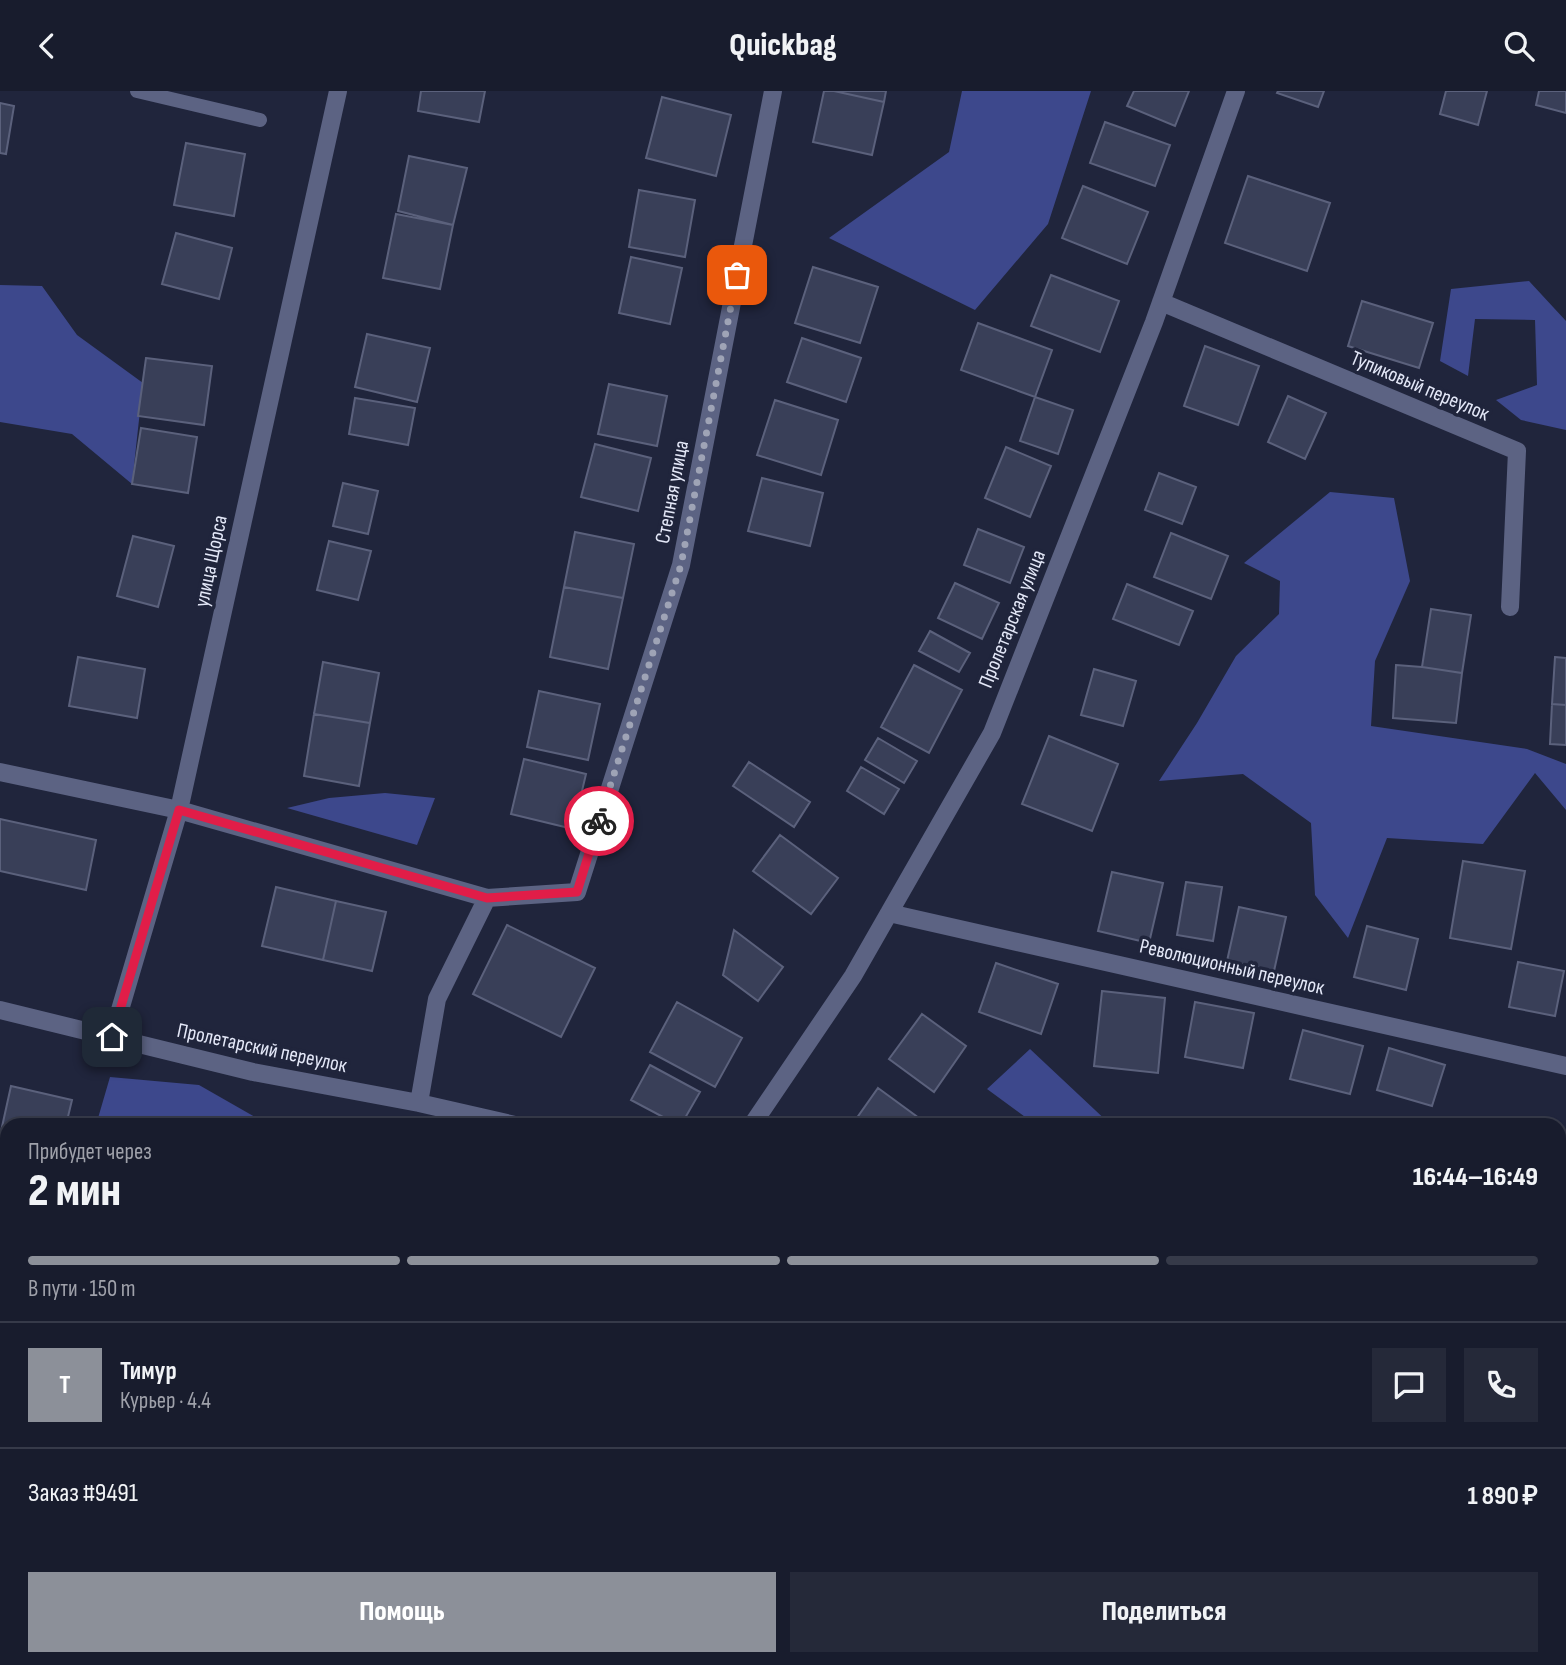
<!DOCTYPE html>
<html lang="ru">
<head>
<meta charset="utf-8">
<style>
  body { margin:0; font-family:"Sofia Sans Condensed",sans-serif; background:#252939; color:#f1f3f6; height:100vh; display:flex; flex-direction:column; font-size:26px; white-space:nowrap }
  * { box-sizing:border-box; margin:0 }
  p { font-size:23px; color:#9fa1aa }
  .icon { flex:none; width:38px; height:38px; fill:none; stroke:currentColor; stroke-width:2; stroke-linecap:round; stroke-linejoin:round }
  .map { position:relative; flex:1; overflow:hidden }
  .sheet { position:absolute; left:0px; top:1027px; width:1566px; height:548px; display:flex; flex-direction:column; background:#181c2d; border-radius:21px 21px 0 0; box-shadow:0 2px 5px #0004,0 0 0 2px #363a49 }
  .sheet>* { flex:none }
  .pin { position:absolute; display:grid; place-items:center; width:60px; height:60px; color:#fff; margin:-30px; border-radius:14px; box-shadow:0 4px 10px #0006 }
  .courier { position:absolute; display:grid; place-items:center; width:70px; height:70px; margin:-35px; border:5px solid #e11d48; border-radius:50%; background:#fff; color:#222; box-shadow:0 2px 9px #0007 }
  .overview em { font-style:normal; font-weight:800 }
  .overview div { display:flex; flex-direction:column-reverse }
  .overview { display:flex; align-items:center; justify-content:space-between; height:119px; padding:0 28px }
  h1 { font-size:46px; font-weight:800; line-height:52px }
  .bar { display:grid; grid-template-columns:repeat(4,1fr); gap:10px 7px; align-content:center; height:84px; padding:0 28px }
  .bar i { height:9px; border-radius:5px; background:#363a49 }
  .bar .on { background:#8c9099 }
  .bar p { grid-column:span 4 }
  .line { display:flex; align-items:center; gap:18px; padding:0 28px; border-top:2px solid #363a49 }
  .line div { flex:1 }
  .round { display:grid; place-items:center; flex:none; width:74px; height:74px; border-radius:0px; background:#252939 }
  .primary-button { display:flex; gap:14px; margin-top:auto; padding:14px 28px }
  .primary-button a { flex:1; height:80px; border-radius:0px; background:#8c9099; color:#fff; font-size:28px; font-weight:800; line-height:80px; text-align:center }
  .primary-button a+a { background:#252939; color:#f1f3f6 }
  header { display:flex; justify-content:space-between; align-items:center; height:91px; padding:0 28px; background:#181c2d; font-size:32px; font-weight:800 }
  .map>svg:first-child { display:block }
</style>
</head>
<body>
<header><svg class="icon" aria-label="back" viewBox="0 0 24 24"><path d="M15 5l-7 7 7 7"/></svg>Quickbag<svg class="icon" aria-label="search" viewBox="0 0 24 24"><circle cx="10" cy="10" r="6"/><path d="M15 15l6 6"/></svg></header>
<div class="map">
<svg width="1566" height="1574" viewBox="0 0 1566 1574">
  <rect width="100%" height="100%" fill="#20253c"/>
  <path fill="#3d488c" d="M962,0H1091L1048,133L975,219L829,147L949,61Z
    M1529,190L1566,230V339L1521,329L1496,309L1537,294L1535,229L1475,228L1468,285L1440,270L1451,198Z
    M0,194L42,195L77,244L143,292L132,393L72,343L0,331Z
    M1330,401L1394,407L1410,490L1375,570L1371,635L1527,658L1566,673V719L1535,682L1483,753L1387,747L1348,847L1315,804L1311,732L1243,683L1159,690L1197,632L1236,565L1279,523L1280,490L1244,472Z
    M385,702L435,707L417,754L287,717L329,707Z
    M1030,958L1111,1034H1036L987,998Z
    M110,986L199,994L255,1026L252,1034H96Z
    M1566,1441V1574H1547L1544,1568H1559V1444Z
    M14,1568H237L242,1574H0V1570L10,1574Z"/>
  <path fill="#393f58" stroke="#5b617c" stroke-width="2" d="M421,0H485L479,31L418,20Z
    M824,0H834L884,11L872,64L813,51Z
    M834,0H886L884,11Z
    M1134,0H1189L1175,35L1127,15Z
    M1278,0H1324L1318,16L1277,2Z
    M1446,0H1487L1478,34L1440,23Z
    M1539,0H1566V22L1536,14Z
    M662,6L731,24L716,85L646,67Z
    M0,12L14,15L6,63L0,62Z
    M1105,31L1170,54L1155,95L1090,72Z
    M186,52L245,63L234,125L174,114Z
    M409,65L467,77L453,134L398,120Z
    M1248,85L1330,112L1307,180L1225,152Z
    M1083,95L1148,121L1127,173L1062,147Z
    M639,99L695,109L685,166L629,156Z
    M396,123L453,134L440,198L383,187Z
    M176,142L232,157L219,208L162,193Z
    M631,166L682,177L670,233L619,222Z
    M813,176L878,196L860,252L795,232Z
    M1051,184L1119,210L1100,261L1031,235Z
    M1362,210L1433,232L1419,277L1348,255Z
    M978,232L1052,259L1035,306L961,279Z
    M367,243L430,257L417,311L355,296Z
    M802,247L861,267L846,311L787,291Z
    M1205,255L1259,275L1238,334L1184,315Z
    M146,267L212,275L204,334L138,325Z
    M609,293L667,305L657,355L598,343Z
    M1288,305L1326,322L1305,368L1268,351Z
    M1035,306L1073,319L1058,363L1020,350Z
    M355,307L415,317L408,354L349,343Z
    M775,309L838,329L821,384L757,364Z
    M141,337L197,346L188,402L132,393Z
    M595,353L651,367L638,420L581,406Z
    M1006,356L1051,375L1030,426L985,407Z
    M1159,382L1196,396L1182,433L1145,419Z
    M762,387L823,402L810,455L748,440Z
    M343,392L378,400L368,443L333,435Z
    M978,438L1024,456L1010,492L964,474Z
    M575,441L634,453L623,507L564,496Z
    M1171,442L1228,465L1211,508L1154,486Z
    M133,445L174,455L158,516L117,505Z
    M329,450L371,460L358,509L317,499Z
    M955,492L999,512L982,548L938,527Z
    M1127,493L1193,520L1179,554L1113,528Z
    M564,496L623,507L608,578L550,566Z
    M1431,518L1471,524L1462,582L1422,576Z
    M930,540L970,562L959,581L919,560Z
    M78,566L145,578L137,627L69,615Z
    M1555,566L1566,567V614L1552,613Z
    M323,571L379,582L370,632L314,623Z
    M914,574L962,599L929,662L881,636Z
    M1396,574L1422,576L1462,582L1456,632L1393,627Z
    M1094,578L1136,590L1123,635L1081,624Z
    M539,600L600,613L588,669L527,656Z
    M1552,613L1566,614V654L1550,653Z
    M314,623L370,632L359,695L304,685Z
    M1049,645L1118,673L1092,740L1022,713Z
    M878,647L917,670L904,692L865,669Z
    M524,668L586,683L573,738L511,723Z
    M749,671L810,711L794,736L733,695Z
    M861,676L899,698L884,723L847,700Z
    M0,728L96,749L86,799L0,780Z
    M780,744L838,787L811,823L753,780Z
    M1463,770L1525,780L1511,858L1450,847Z
    M1112,781L1163,792L1149,852L1098,840Z
    M1186,791L1222,796L1213,850L1177,844Z
    M276,796L336,810L323,869L262,855Z
    M336,810L386,821L372,880L323,869Z
    M1239,816L1286,826L1274,880L1227,870Z
    M507,834L595,877L561,946L473,903Z
    M1367,835L1418,848L1406,899L1354,886Z
    M734,839L783,876L758,910L723,884Z
    M1518,871L1564,880L1555,925L1509,916Z
    M996,872L1058,893L1041,943L979,921Z
    M1102,900L1165,907L1158,982L1094,975Z
    M677,911L742,947L715,996L650,961Z
    M1195,911L1254,922L1243,977L1185,966Z
    M922,923L966,955L934,1001L889,968Z
    M1303,939L1363,955L1350,1003L1290,988Z
    M1389,957L1445,974L1432,1015L1377,999Z
    M650,974L700,1001L681,1034H678L631,1009Z
    M11,995L72,1009L66,1034H7V1046L0,1045Z
    M878,997L923,1030L920,1034H859L854,1031Z
    M1559,1092L1566,1099V1139L1560,1145Z
    M1566,1255V1304L1559,1295V1260Z
    M0,1458L7,1461V1514L0,1529Z
    M277,1568H346L343,1574H273Z
    M431,1568H512L507,1574H426Z
    M974,1568H1027L1028,1569L1020,1574H978Z
    M1180,1568H1207L1211,1574H1179L1176,1571Z
    M1263,1568H1291L1284,1574H1268Z"/>
  <g fill="none" stroke-linecap="round" stroke-linejoin="round">
    <path stroke="#5c6383" stroke-width="14" d="M137,0L260,29"/>
    <path stroke="#5c6383" stroke-width="18" d="M1161,211L1517,360L1510,516
      M0,681L179,719L487,807L577,801L681,474L773,0
      M889,822L1566,975
      M0,919L253,981L419,1012L515,1034
      M112,946L179,719L338,0
      M419,1012L437,908L487,807
      M752,1034L853,885L992,642L1154,231L1236,0
      M1559,1186L1566,1181
      M921,1568L926,1574
      M388,1574L392,1568
      M1070,1574L1078,1568"/>
  </g>
  <g fill="none" stroke-linecap="round" stroke-linejoin="round">
    <path stroke="#9fa4b6" stroke-width="7" stroke-dasharray="0 12.6" d="M599,730L681,474L737,184"/>
    <path stroke="#e11d48" stroke-width="9" d="M112,946L179,719L487,807L577,801L599,730"/>
  </g>
  <g text-anchor="middle" dominant-baseline="central" stroke-width="7" stroke-linejoin="round" paint-order="stroke">
    <g font-size="21" fill="#e4e8f8" stroke="#20253c">
      <text transform="translate(1420 295) rotate(23)">Тупиковый переулок</text>
      <text transform="translate(672 401) rotate(-79)">Степная улица</text>
      <text transform="translate(211 470) rotate(-78)">улица Щорса</text>
      <text transform="translate(1012 528) rotate(-68)">Пролетарская улица</text>
      <text transform="translate(1232 876) rotate(13)">Революционный переулок</text>
      <text transform="translate(262 957) rotate(12)">Пролетарский переулок</text>
    </g>
  </g>
</svg>
<div class="pin" style="left:737px;top:184px;background:#ea580c"><svg class="icon" aria-label="bag" viewBox="0 0 24 24"><path d="M5 8h14l-1 12H6zM9 8a3 3 0 0 1 6 0"/></svg></div>
<div class="pin" style="left:112px;top:946px;background:#1f2937"><svg class="icon" aria-label="home" viewBox="0 0 24 24"><path d="M3 11l9-7 9 7M6 9v11h12V9"/></svg></div>
<div class="courier" style="left:599px;top:730px"><svg class="icon" aria-label="bike" viewBox="0 0 24 24"><circle cx="6" cy="16" r="4"/><circle cx="18" cy="16" r="4"/><path d="M6 16l4-8h5l3 8M10 8l3 8H6M13 5h3"/></svg></div>
<section class="sheet">
<div class="overview"><div><h1>2 мин</h1><p>Прибудет через</p></div><em>16:44–16:49</em></div>
<div class="bar"><i class="on"></i><i class="on"></i><i class="on"></i><i></i><p>В пути · 150 m</p></div>
<div class="line" style="height:126px"><b class="round" style="background:#8c9099;color:#fff">Т</b><div><b>Тимур</b><p>Курьер · 4.4</p></div><a class="round"><svg class="icon" aria-label="chat" viewBox="0 0 24 24"><path d="M4 5h16v11H9l-5 4z"/></svg></a><a class="round"><svg class="icon" aria-label="phone" viewBox="0 0 24 24"><path d="M5 4h4l2 5-3 2q2 4 5 5l2-3 5 2v4C11 20 4 13 5 4z"/></svg></a></div>
<div class="line" style="height:91px"><div>Заказ #9491</div><b>1 890 ₽</b></div>
<div class="primary-button"><a>Помощь</a><a>Поделиться</a></div>
</section>
</div>
</body>
</html>
